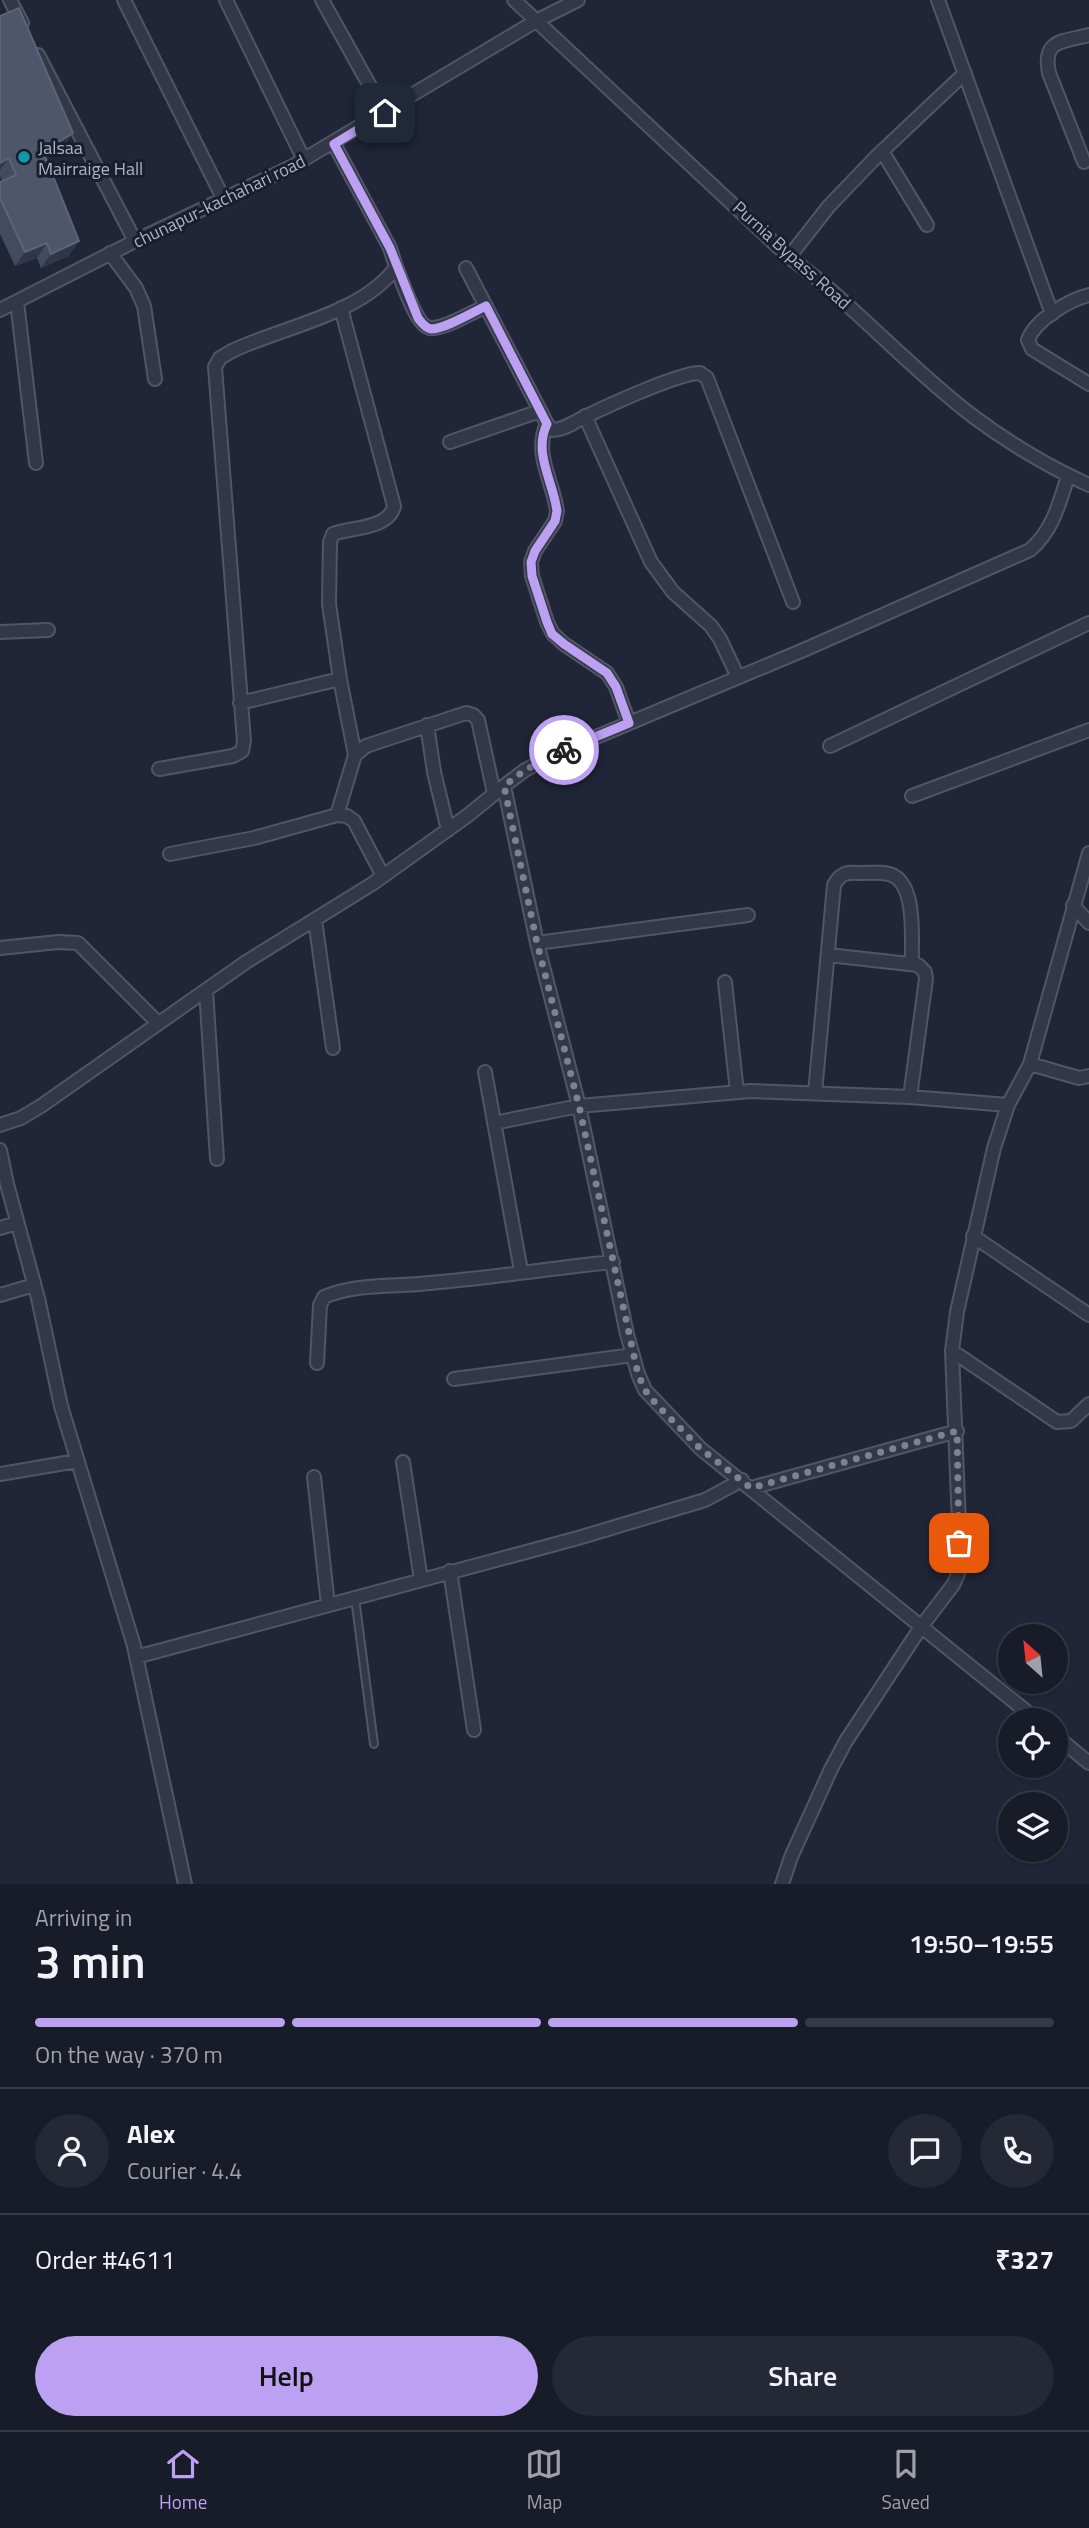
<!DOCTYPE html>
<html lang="en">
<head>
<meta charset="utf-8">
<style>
  body { margin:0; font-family:"Titillium Web",sans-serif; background:#252935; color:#f1f3f6; height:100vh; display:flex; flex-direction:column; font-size:26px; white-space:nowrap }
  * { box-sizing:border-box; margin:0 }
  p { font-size:23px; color:#9fa1a8 }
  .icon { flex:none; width:38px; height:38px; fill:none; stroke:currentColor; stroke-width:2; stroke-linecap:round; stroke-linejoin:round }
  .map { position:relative; height:1884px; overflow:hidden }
  .panel { display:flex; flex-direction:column; background:#181c29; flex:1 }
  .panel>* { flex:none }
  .needle { width:46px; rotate:333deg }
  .buttons { position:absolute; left:998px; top:1624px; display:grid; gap:14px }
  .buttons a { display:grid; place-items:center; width:70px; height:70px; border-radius:50%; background:#181c29; box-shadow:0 2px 5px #0004,0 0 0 2px #363a46; font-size:35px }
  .pin { position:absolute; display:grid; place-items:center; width:60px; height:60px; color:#fff; margin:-30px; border-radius:14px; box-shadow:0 4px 10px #0006 }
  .courier { position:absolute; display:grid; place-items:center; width:70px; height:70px; margin:-35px; border:5px solid #bca0f2; border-radius:50%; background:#fff; color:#222; box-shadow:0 2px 9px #0007 }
  .head em { font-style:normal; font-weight:600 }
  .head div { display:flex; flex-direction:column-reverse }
  .head { display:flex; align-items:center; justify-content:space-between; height:119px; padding:0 35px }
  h1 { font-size:46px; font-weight:600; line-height:52px }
  .bar { display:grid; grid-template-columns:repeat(4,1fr); gap:10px 7px; align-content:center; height:84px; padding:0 35px }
  .bar i { height:9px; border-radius:5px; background:#363a46 }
  .bar .active { background:#bca0f2 }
  .bar p { grid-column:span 4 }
  .line { display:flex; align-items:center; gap:18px; padding:0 35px; border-top:2px solid #363a46 }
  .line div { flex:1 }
  .round { display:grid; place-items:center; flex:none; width:74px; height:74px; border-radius:37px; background:#252935 }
  .button { display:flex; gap:14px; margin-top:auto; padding:14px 35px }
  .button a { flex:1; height:80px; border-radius:42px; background:#bca0f2; color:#111; font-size:28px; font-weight:600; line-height:80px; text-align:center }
  .button a+a { background:#252935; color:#f1f3f6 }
  .menu { display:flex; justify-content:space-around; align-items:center; height:98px; border-top:2px solid #363a46; background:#181c29; font-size:19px; color:#9fa1a8 }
  .menu a { display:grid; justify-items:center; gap:4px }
  .menu .active { color:#bca0f2 }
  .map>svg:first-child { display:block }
</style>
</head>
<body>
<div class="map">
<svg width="1089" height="1884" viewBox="0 0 1089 1884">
  <rect width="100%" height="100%" fill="#202637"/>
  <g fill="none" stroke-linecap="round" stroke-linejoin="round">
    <defs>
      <path id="service" d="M355,1598L374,1744"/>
      <path id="minor" d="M10,0L22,23
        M124,0L224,200
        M226,0L304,160
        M322,0L385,113
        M514,0L789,257C855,305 909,368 974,417C1009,443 1049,467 1089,485
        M938,0L1052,314
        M38,55L135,241
        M882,151L927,225
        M1084,162L1049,73C1042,39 1063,42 1089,35
        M110,253L136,288L144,306L155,379
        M789,257L829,206L878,155L965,73
        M396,267C402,280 416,326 430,328C443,330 473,312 486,306
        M466,268L547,424L552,430C566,430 574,421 587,416C609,405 679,373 700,373L707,378L793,602
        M1089,295C1069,300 1035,320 1028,340L1032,349L1089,384
        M17,302L36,463
        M341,308L394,506C389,529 352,527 333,534L330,542L329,604L340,679L355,755
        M0,310L135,241L291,167L536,21L578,0
        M585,416L651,562L673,592L711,626L720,639L738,677
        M547,424C533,453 553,481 557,511L555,521L535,551L531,562L532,576L547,622L553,634L564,644L607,673L616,687L629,723
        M450,442L540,411
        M0,632L48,630
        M240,703L340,679
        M427,725L434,772L448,830
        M830,746L1089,623
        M159,769L233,756L242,751L244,741L215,367L220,358L232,351C282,327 363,314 396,267L390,248L334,144
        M912,796L1089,730
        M337,815L355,755L366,746L466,713L473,715L478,720L494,793
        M170,854L254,838L337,815L347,816L354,821L383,876
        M1073,905L1089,923
        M315,920L333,1048
        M537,943L748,915
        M0,948L58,942L78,943L158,1023
        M828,955L918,965L925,972L926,979L910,1097
        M725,982L737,1092
        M206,990L217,1159
        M1030,1064L1079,1078L1089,1076
        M485,1072L521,1271
        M815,1093L834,885C841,872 848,872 861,873C872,873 885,871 894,876C917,889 911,941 912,964
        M494,1123L579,1106L751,1091L910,1097L1008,1105
        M0,1125L21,1118L41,1106L246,962L372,884L467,816L504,786
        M0,1150L7,1184L38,1298L61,1406L134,1646L185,1884
        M0,1228L17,1223
        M973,1236L1089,1315
        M0,1295L34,1285
        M952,1351L1057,1422L1071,1421L1089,1404
        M317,1363L320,1305L324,1297C356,1283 395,1287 430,1283C491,1278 552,1268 613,1262
        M454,1379L633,1355
        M403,1462L421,1580
        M0,1474L77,1461
        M314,1477L328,1605
        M751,1488L957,1431
        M450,1571L474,1730
        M136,1657L578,1538L705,1500L742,1480
        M1037,1720L701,1449L645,1390L638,1374L627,1334L579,1106L537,943L504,786L525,770L558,753L806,649L1030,550C1053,530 1059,504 1068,476
        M1055,1735L1089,1763
        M782,1884L791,1857L831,1769L846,1741L921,1627L953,1585L958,1574L959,1525L952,1351L957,1312L994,1148L1008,1105L1030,1064L1089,853"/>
    </defs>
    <use href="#service" stroke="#515566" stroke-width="10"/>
    <use href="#minor" stroke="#515566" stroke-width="16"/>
    <use href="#service" stroke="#333848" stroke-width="6"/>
    <use href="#minor" stroke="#333848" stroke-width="12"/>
  </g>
  <path fill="#434b60" d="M0,16L63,148L46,158L69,256L41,268L37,258L15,266L0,234V182L2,181L0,176Z"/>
  <path fill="#30374b" d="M73,133L63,148L32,165L43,151Z
    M9,158L0,170V163Z
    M79,241L69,256L41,268L51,254Z
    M47,243L37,258L15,266L25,252Z"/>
  <path fill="#4e566b" stroke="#5d6479" stroke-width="2" d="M19,8L73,133L43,151L79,241L51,254L47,243L25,252L0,198V182L16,175L9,158L0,163V16Z"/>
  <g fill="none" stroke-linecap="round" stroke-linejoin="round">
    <path stroke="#7c8193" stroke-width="7" stroke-dasharray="0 12.6" d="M564,750L525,770L504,786L537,943L579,1106L638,1374L645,1390L656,1404L701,1449L751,1488L957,1431L959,1543"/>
    <path stroke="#bca0f2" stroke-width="9" d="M385,113L334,144L390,248L418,318C421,322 425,328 431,329C445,329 473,312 486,306L547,424C533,453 553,481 557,511L555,521L535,551L531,562L532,576L547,622L552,634L564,644L607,673L616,687L629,723L564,750"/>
  </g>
  <circle fill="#0f9aa8" stroke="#191e2c" stroke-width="2.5" cx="24" cy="157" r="7"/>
  <g text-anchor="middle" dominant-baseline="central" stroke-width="6" stroke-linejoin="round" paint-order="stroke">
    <g font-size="18" fill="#adb2c5" stroke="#191e2c" text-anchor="start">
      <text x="38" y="147">Jalsaa<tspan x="38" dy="21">Mairraige Hall</tspan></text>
    </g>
    <g font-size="18" fill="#adb2c5" stroke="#191e2c">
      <text transform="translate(219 201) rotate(-26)">chunapur-kachahari road</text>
      <text transform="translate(792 255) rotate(42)">Purnia Bypass Road</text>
    </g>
  </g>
</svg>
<div class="buttons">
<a><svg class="needle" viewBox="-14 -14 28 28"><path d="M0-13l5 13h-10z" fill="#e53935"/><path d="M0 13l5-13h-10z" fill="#9fa1a8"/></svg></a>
<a><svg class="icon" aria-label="locate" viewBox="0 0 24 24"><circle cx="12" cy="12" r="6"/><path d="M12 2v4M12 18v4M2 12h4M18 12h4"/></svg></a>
<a><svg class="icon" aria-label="layers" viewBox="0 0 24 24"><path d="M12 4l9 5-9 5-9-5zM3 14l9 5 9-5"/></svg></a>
</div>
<div class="pin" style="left:959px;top:1543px;background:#ea580c"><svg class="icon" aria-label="bag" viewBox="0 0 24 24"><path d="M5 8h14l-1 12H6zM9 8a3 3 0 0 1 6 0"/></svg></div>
<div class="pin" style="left:385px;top:113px;background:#1f2937"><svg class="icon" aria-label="home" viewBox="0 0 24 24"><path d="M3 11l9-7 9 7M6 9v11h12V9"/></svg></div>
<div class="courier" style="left:564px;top:750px"><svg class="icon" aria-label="bike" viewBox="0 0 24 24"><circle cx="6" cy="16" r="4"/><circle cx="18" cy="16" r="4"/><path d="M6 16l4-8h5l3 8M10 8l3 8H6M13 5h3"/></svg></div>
</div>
<section class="panel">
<div class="head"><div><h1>3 min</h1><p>Arriving in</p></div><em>19:50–19:55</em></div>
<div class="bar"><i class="active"></i><i class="active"></i><i class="active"></i><i></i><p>On the way · 370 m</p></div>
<div class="line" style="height:126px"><a class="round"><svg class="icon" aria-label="person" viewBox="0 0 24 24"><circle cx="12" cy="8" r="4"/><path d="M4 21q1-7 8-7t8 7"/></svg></a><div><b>Alex</b><p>Courier · 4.4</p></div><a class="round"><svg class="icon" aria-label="chat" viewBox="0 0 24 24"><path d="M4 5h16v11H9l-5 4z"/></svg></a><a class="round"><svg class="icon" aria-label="phone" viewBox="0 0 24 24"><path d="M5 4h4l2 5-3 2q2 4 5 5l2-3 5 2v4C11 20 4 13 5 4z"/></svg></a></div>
<div class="line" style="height:91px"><div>Order #4611</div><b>₹327</b></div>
<div class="button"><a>Help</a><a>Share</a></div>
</section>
<nav class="menu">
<a class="active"><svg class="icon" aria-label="home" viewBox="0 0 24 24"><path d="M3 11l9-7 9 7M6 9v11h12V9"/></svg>Home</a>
<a><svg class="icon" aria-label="map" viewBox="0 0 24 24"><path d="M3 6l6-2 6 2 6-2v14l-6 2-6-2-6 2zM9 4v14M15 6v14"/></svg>Map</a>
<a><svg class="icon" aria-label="saved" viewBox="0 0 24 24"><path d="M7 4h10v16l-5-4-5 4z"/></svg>Saved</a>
</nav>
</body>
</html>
